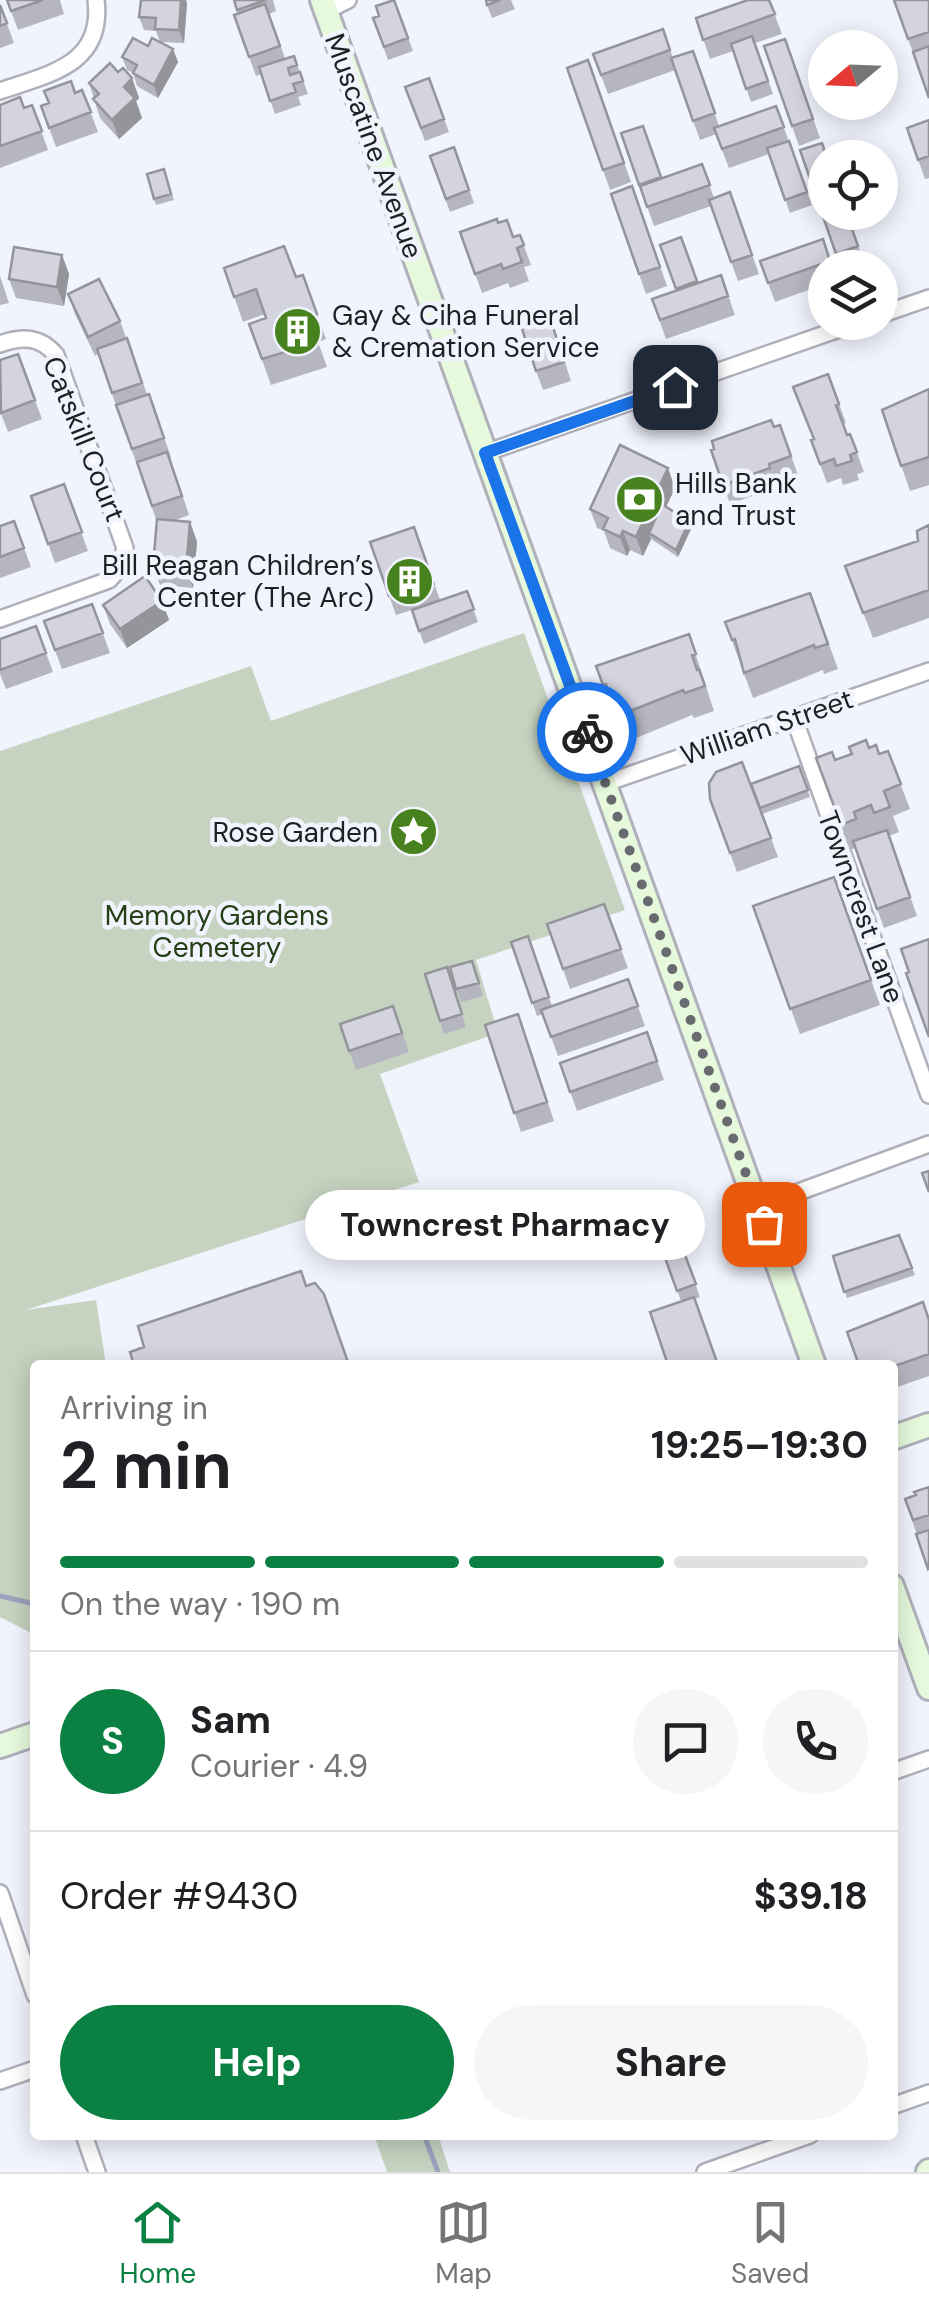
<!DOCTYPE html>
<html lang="en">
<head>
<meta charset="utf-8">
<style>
  body { margin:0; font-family:"DM Sans",sans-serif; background:#f6f6f6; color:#202124; height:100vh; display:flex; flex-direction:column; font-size:38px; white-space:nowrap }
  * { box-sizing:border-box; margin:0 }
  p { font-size:32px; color:#757577 }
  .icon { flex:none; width:55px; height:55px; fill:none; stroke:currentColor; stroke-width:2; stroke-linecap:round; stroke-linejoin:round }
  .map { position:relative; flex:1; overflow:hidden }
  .panel { position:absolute; left:30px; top:1360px; width:868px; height:780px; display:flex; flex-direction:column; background:#fff; border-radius:10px; box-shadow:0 5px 25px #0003 }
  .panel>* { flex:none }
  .needle { width:65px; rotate:251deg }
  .tools { position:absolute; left:808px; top:30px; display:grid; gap:20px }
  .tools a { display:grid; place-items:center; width:90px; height:90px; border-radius:50%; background:#fff; box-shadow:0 5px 25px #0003; font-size:50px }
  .pin { position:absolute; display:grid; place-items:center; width:85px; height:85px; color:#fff; margin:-42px; border-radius:20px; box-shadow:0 5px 15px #0006 }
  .courier { position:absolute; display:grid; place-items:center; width:100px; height:100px; margin:-50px; border:8px solid #1a73e8; border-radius:50%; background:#fff; color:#222; box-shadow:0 2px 12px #0007 }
  .bubble { position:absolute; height:70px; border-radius:35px; background:#fff; box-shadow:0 5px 25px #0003; font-size:32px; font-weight:700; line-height:70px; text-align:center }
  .headline em { font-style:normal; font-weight:700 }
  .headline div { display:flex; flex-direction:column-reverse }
  .headline { display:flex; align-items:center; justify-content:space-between; height:170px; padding:0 30px }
  h1 { font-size:65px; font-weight:700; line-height:75px }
  .bar { display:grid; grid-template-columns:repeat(4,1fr); gap:15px 10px; align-content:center; height:120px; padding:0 30px }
  .bar i { height:12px; border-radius:8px; background:#e0e0e0 }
  .bar .active { background:#0b8043 }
  .bar p { grid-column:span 4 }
  .line { display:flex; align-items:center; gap:25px; padding:0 30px; border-top:2px solid #e0e0e0 }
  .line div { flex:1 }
  .round { display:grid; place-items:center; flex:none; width:105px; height:105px; border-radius:52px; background:#f6f6f6 }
  .primary-button { display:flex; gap:20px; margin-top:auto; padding:20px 30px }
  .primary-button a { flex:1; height:115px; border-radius:60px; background:#0b8043; color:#fff; font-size:40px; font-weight:700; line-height:115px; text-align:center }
  .primary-button a+a { background:#f6f6f6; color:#202124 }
  .tabs { display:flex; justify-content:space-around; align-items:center; height:140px; border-top:2px solid #e0e0e0; background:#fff; font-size:28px; color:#757577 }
  .tabs a { display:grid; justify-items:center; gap:5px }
  .tabs .active { color:#0b8043 }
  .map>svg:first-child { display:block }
</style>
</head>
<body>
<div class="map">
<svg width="929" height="2172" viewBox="0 0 929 2172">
  <rect width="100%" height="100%" fill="#f1f3fd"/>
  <path fill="#c6d3c0" d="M524,633L625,910L476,960L498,1033L380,1074L419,1182L26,1310L96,1300L106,1365H35V1635L0,1617V751L251,666L271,721Z
    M374,2135H438L450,2172H387Z"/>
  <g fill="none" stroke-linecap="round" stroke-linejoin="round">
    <path stroke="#9ea2bf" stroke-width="5" d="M0,1596L35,1604
      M424,2135L438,2172"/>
    <defs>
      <path id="street" d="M326,11L348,0
        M0,91C49,74 104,65 96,0
        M880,315L929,298
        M0,344C22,336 40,336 56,355L125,548L119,569L109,580L0,619
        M485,453L859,322
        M794,718L929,1095
        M606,783L929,671
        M758,1207L929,1144
        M892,1772L929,1759
        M0,1893L35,1995
        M0,2081L35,2069
        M892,2106L929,2093
        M84,2135L97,2172
        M705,2172L810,2135"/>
      <path id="secondary" d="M322,0L814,1365
        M892,1438L929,1425
        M892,1586L929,1688
        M0,1746L35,1734
        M928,2172L929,2171"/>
    </defs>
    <use href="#street" stroke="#afb0ba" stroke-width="20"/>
    <use href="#secondary" stroke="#afb0ba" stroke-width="28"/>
    <use href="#street" stroke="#fff" stroke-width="15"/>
    <use href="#secondary" stroke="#e6f9dc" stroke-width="22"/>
  </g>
  <path fill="#b5b6bf" d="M7,0H60L64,14L18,30Z
    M234,0H273L276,11L269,14L285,58L294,56L308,94L298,97L301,105L275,114L261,74L256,76L234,15L238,14Z
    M394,0L413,51L388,60L373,18L379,16Z
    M485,0H511L515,9L492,18Z
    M769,0L782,34L755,43L773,94L751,102L733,51L710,59L696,18Z
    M894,0H929V98L915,58Z
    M187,3L184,43L160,42L156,31L144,30L139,17Z
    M0,5L14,43L0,48Z
    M663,29L673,58L693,51L719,126L776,106L812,205L790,213L769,154L729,168L716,134L700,140L675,70L608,94L593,54Z
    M785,39L820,138L799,146L764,46Z
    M148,46L173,49L178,62L158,98L137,86L133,73L127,70L122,57Z
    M588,60L631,182L610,190L567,68Z
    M118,72L132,78L139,98L136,101L142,118L119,139L100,118L89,83Z
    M429,78L449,132L425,141L405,87Z
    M82,90L98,132L56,147L41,106Z
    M0,105L24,108L32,105L48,150L0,168Z
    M929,120V178L925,179L907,128Z
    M621,133L661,178L702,164L714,198L730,192L759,274L738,281L711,206L654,226Z
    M454,147L474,203L450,212L430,156Z
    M800,150L846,212L865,265L859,268H841Z
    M164,169L174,200L156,205L147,174Z
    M632,186L667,286L646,294L611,194Z
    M498,223L513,237L520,235L531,265L524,267L529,281L510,288L508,283L482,293L460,232Z
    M823,239L833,268H825V284L775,302L760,261Z
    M62,255L69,274L64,306L16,298L9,279Z
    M224,268L296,277L303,275L326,339L318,342L327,367L271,385L249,324L266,318L265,314L243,322Z
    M721,275L735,315L666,339L652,299Z
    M0,276L9,303L0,305Z
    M68,294L120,321L147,394H149L171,457L170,458L189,515L173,521L190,522L197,542L193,588L160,585L153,566L157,522L98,354L95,356L75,314Z
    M555,331L571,381L543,390L536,371Z
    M18,354L42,419L8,432L0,411Z
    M828,374L846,423L843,424L847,435L850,434L864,472L857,474L859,480L843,485L841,478L827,483L811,440L813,439Z
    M929,389V485L910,491L882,410Z
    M780,425L798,475L776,483L777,487L730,504L711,450Z
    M64,484L88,551L55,563L31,496Z
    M675,488L666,507L691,529L678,557L651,539L643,556L630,550L627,556L610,548L604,531L597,528L590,509Z
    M14,521L31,567L0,578V526Z
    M929,525V618L873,638L845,566L918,541Z
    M414,527L440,600L467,591L478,622L424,644L412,610L396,615L370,542Z
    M810,593L838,669L824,674L823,670L753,698L725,622Z
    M162,601L169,620L127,648L110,624L103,605Z
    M92,604L110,653L62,669L44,621Z
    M36,626L53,672L6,689L0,674V639Z
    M689,634L714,711L694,718L692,715L624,743L596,666Z
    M869,748L879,754L888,751L910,809L893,816L899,832L889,836L917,916L884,928L855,848L850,850L816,758L835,760Z
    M799,766L810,797L762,814L778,857L737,872L710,799Z
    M834,877L880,1005L800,1034L753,906Z
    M604,904L628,968L570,989L547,924Z
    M528,936L552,1006L628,979L645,1026L558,1056L543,1014L537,1016L511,942Z
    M472,961L483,996L461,1002L456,989Z
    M447,967L466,1027L444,1034L425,974Z
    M393,1006L409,1052L356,1070L340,1024Z
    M518,1014L554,1121L521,1132L485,1025Z
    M647,1032L664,1080L577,1111L560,1063Z
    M677,1234L700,1297L695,1299L681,1301L659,1241Z
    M899,1235L915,1275L847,1298L833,1256Z
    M929,1318V1376L892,1389V1365Z
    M929,1487V1571L905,1499L916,1495Z"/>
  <path fill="#94949b" d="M181,0H186L187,3L184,43L179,30Z
    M173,49L178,62L158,98L154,85Z
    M132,78L139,98L136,101L142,118L119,139L112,120L124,87Z
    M62,255L69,274L64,306L57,287Z
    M668,468L675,488L653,535L649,533L651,539L643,556L636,537Z
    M190,522L197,542L193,588L186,569Z
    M689,522L691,529L678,557L676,550Z
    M623,531L630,550L627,556L620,537Z
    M162,601L169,620L127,648L120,629Z"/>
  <path fill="#d3d4de" stroke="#94949b" stroke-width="2.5" d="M7,0H43L11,11Z
    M141,0H181L179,30L155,29L156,18L139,17Z
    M234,0H266L237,10Z
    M394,0L408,38L384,47L373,18L379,16L376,6Z
    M486,0H500L487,5Z
    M748,0H769L775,14L703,40L696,18Z
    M894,0H929V32L908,39Z
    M265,4L280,46L249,57L234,15Z
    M0,5L7,23L0,26Z
    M663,29L670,50L601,75L593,54Z
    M752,36L768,81L746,89L731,44Z
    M133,38L148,46L152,38L173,49L154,85L133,73L137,65L122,57Z
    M785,39L813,119L792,126L764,46Z
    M929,46V98L913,52Z
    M693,51L715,113L693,121L671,58Z
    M294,56L297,65L288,68L290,75L300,72L303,81L293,84L296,92L270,101L259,67Z
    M588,60L624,163L603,170L567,68Z
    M110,63L118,72L123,68L132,78L124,87L135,98L112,120L93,99L99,94L89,83Z
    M429,78L444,119L421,128L405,87Z
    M71,81L75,93L82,90L91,112L49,128L41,106L49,103L44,91Z
    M20,97L24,108L32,105L42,131L0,146V105Z
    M776,106L784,127L722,149L714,128Z
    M929,120V156L918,160L907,128Z
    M643,126L661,177L639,185L621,133Z
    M789,141L807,192L785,200L767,148Z
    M822,143L827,158H825V212H846L858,246L836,254L800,150Z
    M454,147L469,190L446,199L430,156Z
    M702,164L710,185L647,207L640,186Z
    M164,169L171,194L154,199L147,174Z
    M632,186L660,267L639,274L611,194Z
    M730,192L752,255L731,262L709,200Z
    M497,219L498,223L507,220L513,237L520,235L524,245L517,248L522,262L503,269L501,264L475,274L460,232Z
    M681,237L697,281L676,289L660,245Z
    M823,239L830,261L768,283L760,261Z
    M284,246L296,277L303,275L317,314L309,317L318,342L262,359L249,324L266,318L256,289L234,297L224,268Z
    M14,247L62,255L57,287L9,279Z
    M721,275L728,296L660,320L652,299Z
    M99,279L120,321L88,337L68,294Z
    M548,311L564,362L536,371L519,320Z
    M127,338L142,383L112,393L97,349Z
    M18,354L35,400L1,413L0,360Z
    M828,374L839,404L836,405L847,435L850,434L857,452L850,455L852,461L836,466L834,459L820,464L811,440L814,439L793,387Z
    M929,389V457L901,466L882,410Z
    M149,394L164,438L132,449L116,405Z
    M771,420L774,427L780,425L791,456L769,464L770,468L723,485L711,450L714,449L712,441Z
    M620,445L668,468L636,537L623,531L620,537L603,529L608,518L590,509Z
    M167,452L182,496L152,506L137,462Z
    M64,484L82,532L48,544L31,496Z
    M662,504L689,522L676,550L649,533Z
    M157,519L190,522L186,569L153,566Z
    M14,521L24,548L0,557V526Z
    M929,525V590L863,613L845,566L918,541L917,531Z
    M414,527L434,584L429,586L428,582L389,596L370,542Z
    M145,576L162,601L120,629L103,605Z
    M467,591L474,609L419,631L412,610Z
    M810,593L828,644L815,648L814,645L744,673L735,639L732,640L725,622Z
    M92,604L103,633L55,650L44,621Z
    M36,626L46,653L0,670V639Z
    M689,634L696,654L692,655L697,670L699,669L705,686L685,693L683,690L615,717L606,684L603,685L596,666Z
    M866,740L869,748L876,745L879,754L888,751L901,784L884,791L890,807L874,813L871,805L854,812L856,819L841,825L816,758L832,752L835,760L852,754L849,747Z
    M742,762L771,838L730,853L710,799L709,783L716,772Z
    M799,766L808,790L760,808L751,784Z
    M887,830L910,897L877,909L853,841Z
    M834,877L871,980L790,1009L753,906Z
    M604,904L621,949L563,969L547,924Z
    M528,936L549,997L532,1003L511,942Z
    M929,939V1037L906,973L909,972L901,949Z
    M472,961L479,983L456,989L450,967Z
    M447,967L462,1014L440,1021L425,974Z
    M628,979L638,1006L551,1037L541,1010Z
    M393,1006L402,1033L349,1051L340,1024Z
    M518,1014L547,1102L514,1113L485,1025Z
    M647,1032L657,1061L570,1092L560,1063Z
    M929,1171V1192L922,1173Z
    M677,1234L696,1284L677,1291L659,1241Z
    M899,1235L912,1268L844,1292L833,1256Z
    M301,1271L306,1286L315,1283L324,1294L349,1365H134L130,1352L144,1347L138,1326Z
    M694,1297L718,1365H668L650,1312Z
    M923,1302L929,1320V1354L892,1367V1365H859L847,1332Z
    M929,1487V1515L913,1520L905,1499L916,1495L914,1492Z
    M929,1530V1568L928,1569L916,1534Z"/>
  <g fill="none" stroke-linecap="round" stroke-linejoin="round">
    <path stroke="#686a6f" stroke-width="10" stroke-dasharray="0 18" d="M587,732L764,1224"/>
    <path stroke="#1a73e8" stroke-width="12" d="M587,732L485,453L675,387"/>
  </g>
  <defs>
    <symbol id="building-disc" viewBox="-11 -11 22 22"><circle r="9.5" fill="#47821f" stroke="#f1f3fd"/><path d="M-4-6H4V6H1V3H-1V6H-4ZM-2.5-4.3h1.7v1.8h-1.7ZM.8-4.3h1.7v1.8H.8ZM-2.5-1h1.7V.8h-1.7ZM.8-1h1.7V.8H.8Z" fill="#fff"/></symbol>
    <symbol id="bank-disc" viewBox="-11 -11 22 22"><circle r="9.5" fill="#47821f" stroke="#f1f3fd"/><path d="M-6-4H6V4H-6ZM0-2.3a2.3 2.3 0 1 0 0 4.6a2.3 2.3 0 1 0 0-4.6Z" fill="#fff"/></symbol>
    <symbol id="sight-disc" viewBox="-11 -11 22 22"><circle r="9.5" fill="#47821f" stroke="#f1f3fd"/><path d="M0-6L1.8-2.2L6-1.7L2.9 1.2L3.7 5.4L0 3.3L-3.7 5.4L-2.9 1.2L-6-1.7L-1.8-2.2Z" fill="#fff"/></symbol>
  </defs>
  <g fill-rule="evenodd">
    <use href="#building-disc" x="270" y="304" width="55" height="55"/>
    <use href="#bank-disc" x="612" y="472" width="55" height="55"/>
    <use href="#building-disc" x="382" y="554" width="55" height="55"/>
    <use href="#sight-disc" x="386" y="804" width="55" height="55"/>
  </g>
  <g text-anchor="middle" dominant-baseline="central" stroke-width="9" stroke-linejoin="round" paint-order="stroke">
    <g font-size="28" fill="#1f2023" stroke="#f1f3fd">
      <text transform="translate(374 146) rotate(70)">Muscatine Avenue</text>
      <text transform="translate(84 439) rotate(68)">Catskill Court</text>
      <text transform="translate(767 727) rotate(-19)">William Street</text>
      <text transform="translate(861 907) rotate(70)">Towncrest Lane</text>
    </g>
    <g font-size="28" fill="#1f2023" stroke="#f1f3fd" text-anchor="start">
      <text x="332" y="315">Gay &amp; Ciha Funeral<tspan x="332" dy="32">&amp; Cremation Service</tspan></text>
      <text x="675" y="483">Hills Bank<tspan x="675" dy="32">and Trust</tspan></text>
      <text x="374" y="565" text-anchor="end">Bill Reagan Children’s<tspan x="374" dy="32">Center (The Arc)</tspan></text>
      <text x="378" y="832" text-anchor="end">Rose Garden</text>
    </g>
    <g font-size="28" fill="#253f16" stroke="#f1f3fd">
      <text x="217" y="915">Memory Gardens<tspan x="217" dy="32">Cemetery</tspan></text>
    </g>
  </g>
</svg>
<div class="tools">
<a><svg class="needle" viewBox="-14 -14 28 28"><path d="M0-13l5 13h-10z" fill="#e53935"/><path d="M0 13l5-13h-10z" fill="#757577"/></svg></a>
<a><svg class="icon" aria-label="locate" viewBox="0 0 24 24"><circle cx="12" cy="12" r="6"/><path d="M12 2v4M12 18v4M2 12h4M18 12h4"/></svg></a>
<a><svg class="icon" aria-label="layers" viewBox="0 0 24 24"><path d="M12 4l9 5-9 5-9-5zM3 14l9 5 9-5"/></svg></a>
</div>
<div class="pin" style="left:764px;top:1224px;background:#ea580c"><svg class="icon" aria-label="bag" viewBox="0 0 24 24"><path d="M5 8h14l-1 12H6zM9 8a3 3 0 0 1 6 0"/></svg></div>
<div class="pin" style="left:675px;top:387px;background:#1f2937"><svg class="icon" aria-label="home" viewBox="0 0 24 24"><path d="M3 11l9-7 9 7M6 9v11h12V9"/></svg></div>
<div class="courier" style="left:587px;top:732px"><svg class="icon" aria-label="bike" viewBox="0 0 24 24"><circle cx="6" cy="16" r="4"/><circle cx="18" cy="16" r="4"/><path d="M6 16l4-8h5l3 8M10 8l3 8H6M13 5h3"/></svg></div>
<div class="bubble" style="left:305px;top:1190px;width:400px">Towncrest Pharmacy</div>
<section class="panel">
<div class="headline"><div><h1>2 min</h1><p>Arriving in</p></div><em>19:25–19:30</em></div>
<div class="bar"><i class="active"></i><i class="active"></i><i class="active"></i><i></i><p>On the way · 190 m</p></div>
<div class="line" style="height:180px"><b class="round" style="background:#0b8043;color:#fff">S</b><div><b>Sam</b><p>Courier · 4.9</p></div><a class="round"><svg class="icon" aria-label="chat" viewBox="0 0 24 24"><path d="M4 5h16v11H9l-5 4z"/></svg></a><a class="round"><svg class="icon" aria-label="phone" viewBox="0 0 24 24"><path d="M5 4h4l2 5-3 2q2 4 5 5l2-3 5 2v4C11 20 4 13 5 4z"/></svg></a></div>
<div class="line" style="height:130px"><div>Order #9430</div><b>$39.18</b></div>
<div class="primary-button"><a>Help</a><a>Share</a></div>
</section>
</div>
<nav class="tabs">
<a class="active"><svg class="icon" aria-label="home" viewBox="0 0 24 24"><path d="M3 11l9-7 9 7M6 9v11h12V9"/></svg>Home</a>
<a><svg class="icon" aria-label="map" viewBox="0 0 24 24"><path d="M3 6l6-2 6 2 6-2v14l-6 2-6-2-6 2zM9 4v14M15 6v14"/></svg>Map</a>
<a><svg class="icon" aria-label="saved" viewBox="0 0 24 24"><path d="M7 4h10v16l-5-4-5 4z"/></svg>Saved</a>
</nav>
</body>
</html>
